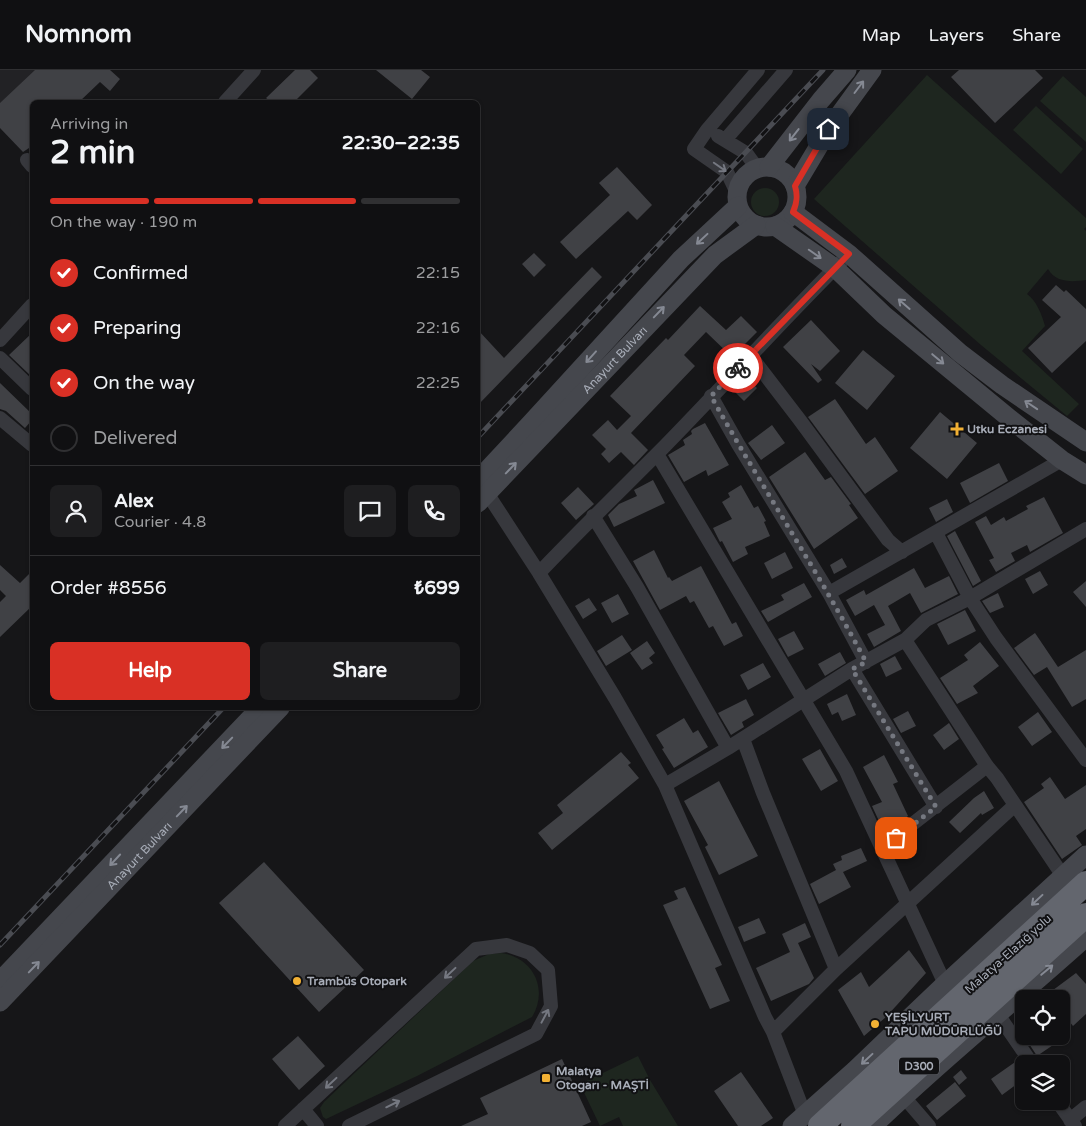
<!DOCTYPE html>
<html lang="en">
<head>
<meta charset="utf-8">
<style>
  body { margin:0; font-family:"Varela Round",sans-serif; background:#1e1e20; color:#f1f3f6; height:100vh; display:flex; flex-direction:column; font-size:19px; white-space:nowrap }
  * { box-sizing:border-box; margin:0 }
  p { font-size:16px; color:#9c9d9f }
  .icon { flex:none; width:28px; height:28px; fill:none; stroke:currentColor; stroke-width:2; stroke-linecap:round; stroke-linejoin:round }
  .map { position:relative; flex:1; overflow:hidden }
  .side { position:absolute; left:30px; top:30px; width:450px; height:610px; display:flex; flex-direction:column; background:#101012; border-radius:8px; box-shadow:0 1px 4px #0004,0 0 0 1px #303032 }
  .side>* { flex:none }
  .buttons { position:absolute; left:1015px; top:920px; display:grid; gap:10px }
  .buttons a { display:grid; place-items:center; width:55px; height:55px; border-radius:8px; background:#101012; box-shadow:0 1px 4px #0004,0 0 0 1px #303032; font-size:25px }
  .pin { position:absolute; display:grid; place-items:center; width:42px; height:42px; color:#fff; margin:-21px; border-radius:10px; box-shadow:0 2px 8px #0006 }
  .courier { position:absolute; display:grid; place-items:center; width:50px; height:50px; margin:-25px; border:4px solid #d93025; border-radius:50%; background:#fff; color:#222; box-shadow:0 1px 6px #0007 }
  .overview em { font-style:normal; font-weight:700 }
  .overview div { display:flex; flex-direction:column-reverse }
  .overview { display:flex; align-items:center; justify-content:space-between; height:85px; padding:0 20px }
  h1 { font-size:32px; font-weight:700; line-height:38px }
  .bar { display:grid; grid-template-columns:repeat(4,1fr); gap:8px 5px; align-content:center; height:60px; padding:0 20px }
  .bar i { height:6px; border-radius:4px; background:#303032 }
  .bar .active { background:#d93025 }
  .bar p { grid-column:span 4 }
  .line { display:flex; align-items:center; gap:12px; padding:0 20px; border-top:1px solid #303032 }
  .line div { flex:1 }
  .round { display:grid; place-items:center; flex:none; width:52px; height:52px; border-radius:8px; background:#1e1e20 }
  ol { padding:0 20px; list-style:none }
  li { display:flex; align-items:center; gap:15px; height:55px }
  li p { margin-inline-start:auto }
  li .icon { padding:5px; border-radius:50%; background:#d93025; color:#fff; stroke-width:4 }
  li:last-child { color:#9c9d9f }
  li i { width:28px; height:28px; border:2px solid #303032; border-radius:50% }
  .button { display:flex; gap:10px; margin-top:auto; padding:10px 20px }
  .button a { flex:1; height:58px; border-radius:8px; background:#d93025; color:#fff; font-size:20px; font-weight:700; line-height:58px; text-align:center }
  .button a+a { background:#1e1e20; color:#f1f3f6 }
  header { display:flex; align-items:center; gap:30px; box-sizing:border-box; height:70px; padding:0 25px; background:#101012; border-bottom:1px solid #303032 }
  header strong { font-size:24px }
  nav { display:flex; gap:28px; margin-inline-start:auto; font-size:18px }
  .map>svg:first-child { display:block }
</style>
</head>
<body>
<header>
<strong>Nomnom</strong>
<nav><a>Map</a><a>Layers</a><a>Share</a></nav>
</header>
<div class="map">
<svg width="1086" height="1056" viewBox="0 0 1086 1056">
  <rect width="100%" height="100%" fill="#161618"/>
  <path fill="#222225" d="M0,0H45L0,46Z"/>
  <path fill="#1e261f" d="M927,5L1086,148V157L1084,159L1086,161V210C1072,212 1056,213 1048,199L1027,224C1036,230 1042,245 1045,256L1022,281L1079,334L1067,346L981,275L814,129Z
    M1063,6L1086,27V72L1040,31Z
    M1036,36L1083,79L1061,104L1013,60Z
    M751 132a14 14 0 1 1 28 0a14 14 0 1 1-28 0Z
    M501,883C533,887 549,919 532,947L417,1006L326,1049L323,1047L320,1038L324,1032L473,891L489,884Z
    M638,986L650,1010L678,1056H623L619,1047L600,1056L580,1014Z"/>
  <path fill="#404145" d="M35,0H110L120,9L110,21L100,12L79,32H32V76L23,82L0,58V33Z
    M295,0H310L318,8L294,32H271L266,28Z
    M376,0H421L430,7L412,29Z
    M959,0H1035L1043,8L995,53L951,7Z
    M617,97L652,135L637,150L628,141L576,189L560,172L610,125L599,113Z
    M534,183L546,195L534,207L522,194Z
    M592,197L602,207L478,335V260L504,288Z
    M1056,215L1064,222L1066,220L1086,239V271L1052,303L1028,278L1061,247L1042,230Z
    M700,236L726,260L741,246L757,262L732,287L706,262L684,285L695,296L631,363L648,380L634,395L621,382L609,393L601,384L606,379L592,365L608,350L617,360L631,346L610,326L666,268L668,270Z
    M811,250L840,281L820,301L811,294L822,310L818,313L783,277Z
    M32,263V307L9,285Z
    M863,280L895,306L867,340L835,313Z
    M744,305L757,318L744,331L732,319Z
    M0,313L32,344V350L25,358L6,341L0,339Z
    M835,329L866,374L875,367L898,401L865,424L808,347Z
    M940,342L977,373L947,409L910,378Z
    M705,353L729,395L708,406L706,400L684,412L668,385L685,375L683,370L692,364L691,361L693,359Z
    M772,355L785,373L761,390L748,373Z
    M805,382L825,410L831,407L851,434L849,435L858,448L814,479L769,407Z
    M999,393L1008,411L970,433L960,413Z
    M653,410L665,433L614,457L608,445L619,434L637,426L634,420Z
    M741,415L754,438L758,436L766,451L764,452L770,466L745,477L748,484L733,492L722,471L720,472L713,458L732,449L722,432L730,427L728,423Z
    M578,417L594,434L576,450L561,433Z
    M1044,427L1063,463L1030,482L1027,475L1011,483L1015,491L996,502L989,490L994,488L975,452L986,446L991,455L1004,447L1006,451L1028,439L1026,436Z
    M947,429L953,442L936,452L929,438Z
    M955,461L981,511L973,516L947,466Z
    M654,480L668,508L669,507L672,511L701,496L732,554L736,552L743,566L724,576L713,556L709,558L694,531L690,533L686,526L660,540L633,491Z
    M785,482L793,498L772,509L764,493Z
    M842,488L847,497L834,504L830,495Z
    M0,495L20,513L32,501V536L0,567V532L6,526L0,520Z
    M914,498L925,518L949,506L958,524L921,543L910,523L888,536L901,561L874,577L867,564L885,555L874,535L855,546L846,530L864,520L866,525Z
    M1040,501L1048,515L1033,524L1025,509Z
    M1086,511V537L1073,522Z
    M804,513L812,527L768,552L761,541L784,530L781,525Z
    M998,523L1004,537L990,543L982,531Z
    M618,524L629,544L612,553L601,533Z
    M589,528L597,540L583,549L575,536Z
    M965,540L976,561L948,575L937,554Z
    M794,561L804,579L788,587L778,569Z
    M1035,563L1058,597L1086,580V629L1072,637L1047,597L1034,605L1014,578Z
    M622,565L632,580L606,596L597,581Z
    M647,571L655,583L649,588L653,593L642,600L630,583Z
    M980,572L999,596L973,616L978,623L957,634L940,608L968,590L964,585Z
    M840,582L846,593L825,606L818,594Z
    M895,586L902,599L886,607L880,594Z
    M763,593L771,607L748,620L740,605Z
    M847,624L856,645L842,651L838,642L832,645L827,634Z
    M746,629L754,645L742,652L744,657L731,665L718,643Z
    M908,641L916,656L901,663L893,649Z
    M1038,642L1052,662L1032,676L1018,657Z
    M684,648L693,663L698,660L708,677L674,698L662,679L664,678L656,665Z
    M949,653L959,669L944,680L933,665Z
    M820,679L838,711L821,721L802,689Z
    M621,682L631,693L628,695L639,708L552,780L538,763L563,743L557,735Z
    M884,685L898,712L893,714L908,746L885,764L872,736L882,732L863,697Z
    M1050,707L1065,729L1086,715V759L1076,766L1082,775L1062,789L1024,732L1044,718L1041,714Z
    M719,711L758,786L719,805L705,777L708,775L684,731Z
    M984,721L994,738L982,745L981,743L960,763L949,752L974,728Z
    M861,778L867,791L843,802L851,817L819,834L810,814L836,800L833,794L842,790L841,786Z
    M264,792L364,900L319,942L219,833Z
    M685,817L722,895L715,898L730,931L710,939L663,835L678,829L674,821Z
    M759,848L766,863L744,872L738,857Z
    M805,853L811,867L798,873L814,908L809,914L771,931L756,898L790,882L782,864Z
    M909,880L926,903L886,947L864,966L838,920L861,902L869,917Z
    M1076,903L1086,914V944L1073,956L1065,946L1061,948V929H1041Z
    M298,966L325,996L299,1020L272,989Z
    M1024,966H1051L1056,973L1037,986Z
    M562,989L591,1052L582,1056H461L488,1044L480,1028Z
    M1018,990L1024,997V1009L1002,1025L991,1009Z
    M961,1000L967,1008L959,1015L953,1007Z
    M741,1002L773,1048L761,1056H738L714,1021Z
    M955,1012L966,1026L937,1050L926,1036Z"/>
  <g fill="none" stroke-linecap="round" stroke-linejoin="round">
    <path stroke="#37383d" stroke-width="14" d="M225,32L254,0
      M718,66L746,83L757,98
      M725,70L786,0
      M27,90L32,96
      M737,123L727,102L694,79L707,60L758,0
      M0,270L32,235
      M750,285L799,349L888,470L902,482
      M0,288L32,319
      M711,326L738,374L829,523L866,592
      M0,348L32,375
      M657,384L846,701L945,914
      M487,423L539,503L615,628L665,715L765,947L773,962L805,1045
      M593,446L637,517L728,678
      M936,463L970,528L996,568L1086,690
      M539,503C577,463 617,424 657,384C722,318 783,249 849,184
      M829,523L1062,390
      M905,570L987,696L997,708L1063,806
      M852,599L936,737
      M743,669L763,723L836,899
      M665,715L728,678L852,599L905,570L926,550L970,528L1086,459
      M883,777L987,696
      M997,943L1032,994
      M773,962L836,899L1014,736
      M904,1027L929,1056
      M1057,1031L1075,1056
      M303,1039L317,1056
      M1070,1050L1086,1037
      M285,1056L476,879L507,875L530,883L548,900L551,936L536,964L349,1056"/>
    <g stroke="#45474d" stroke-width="19">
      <circle cx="767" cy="127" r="30"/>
      <path d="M769,97L821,30L847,0"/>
      <path d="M795,116L829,59L872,0"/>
      <path d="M793,142L849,184L960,283L1002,315L1086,372"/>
      <path d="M775,156L835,198L884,245L1009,348L1062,390L1086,405"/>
      <path d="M478,410L531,353L681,189L738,136"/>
      <path id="s1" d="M478,433L715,185L756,155"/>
      <path d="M0,911L260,638"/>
      <path id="s2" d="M0,932L280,638"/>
      <path d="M792,1056L855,1000L945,914L1086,785"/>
      <path d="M873,1056C941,990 1015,931 1086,867"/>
    </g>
    <path stroke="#63666e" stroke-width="24" d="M820,1056L1086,813
      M853,1056L1086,845"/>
    <defs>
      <path id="rail" d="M478,367L823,0
        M0,875L223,638"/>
    </defs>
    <use href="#rail" stroke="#4a4c52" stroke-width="5"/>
    <use href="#rail" stroke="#111113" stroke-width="3" stroke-dasharray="9" stroke-linecap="butt"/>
  </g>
  <defs><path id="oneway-shaft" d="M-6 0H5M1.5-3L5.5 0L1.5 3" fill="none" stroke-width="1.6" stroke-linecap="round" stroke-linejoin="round" transform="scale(1.25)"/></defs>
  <g stroke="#858993">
    <use href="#oneway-shaft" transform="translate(859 17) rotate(-53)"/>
    <use href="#oneway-shaft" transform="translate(794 65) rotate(128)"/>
    <use href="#oneway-shaft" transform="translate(702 169) rotate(137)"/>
    <use href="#oneway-shaft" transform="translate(815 184) rotate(35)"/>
    <use href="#oneway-shaft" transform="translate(904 234) rotate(-139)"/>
    <use href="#oneway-shaft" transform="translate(659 242) rotate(-46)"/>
    <use href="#oneway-shaft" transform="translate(591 287) rotate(132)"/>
    <use href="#oneway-shaft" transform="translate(938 289) rotate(40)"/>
    <use href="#oneway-shaft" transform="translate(1031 335) rotate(-146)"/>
    <use href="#oneway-shaft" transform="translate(511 398) rotate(-46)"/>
    <use href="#oneway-shaft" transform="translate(227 673) rotate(134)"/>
    <use href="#oneway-shaft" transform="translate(182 741) rotate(-46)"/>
    <use href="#oneway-shaft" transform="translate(115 790) rotate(133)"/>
    <use href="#oneway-shaft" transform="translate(1037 830) rotate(137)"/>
    <use href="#oneway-shaft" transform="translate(34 897) rotate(-46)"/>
    <use href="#oneway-shaft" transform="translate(1047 900) rotate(-40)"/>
    <use href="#oneway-shaft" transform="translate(867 989) rotate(137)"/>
  </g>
  <g stroke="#757881">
    <use href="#oneway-shaft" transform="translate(720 97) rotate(35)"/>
    <use href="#oneway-shaft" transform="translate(450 903) rotate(137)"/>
    <use href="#oneway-shaft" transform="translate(545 946) rotate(-62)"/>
    <use href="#oneway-shaft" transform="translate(331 1013) rotate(137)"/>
    <use href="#oneway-shaft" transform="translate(393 1034) rotate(-26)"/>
  </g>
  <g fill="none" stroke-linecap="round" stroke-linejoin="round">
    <path stroke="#757880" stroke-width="5" stroke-dasharray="0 9" d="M738,298L711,326C761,416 818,501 866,592L852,599L936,737L896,768"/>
    <path stroke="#d93025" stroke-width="6" d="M738,298L849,184L793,142C797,133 798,126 795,116L828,59"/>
  </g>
  <g fill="#f2b134" stroke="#111113" stroke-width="2">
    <path d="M954.5 351.5h5v5h5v5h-5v5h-5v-5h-5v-5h5z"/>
    <circle cx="297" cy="911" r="5"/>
    <circle cx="875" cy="954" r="5"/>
    <rect x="541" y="1003" width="10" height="10" rx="2.5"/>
  </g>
  <g text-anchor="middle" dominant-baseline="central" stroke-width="4" stroke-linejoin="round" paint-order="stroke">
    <rect fill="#111113" stroke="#7b7e86" stroke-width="1" x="899" y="987.5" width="40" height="17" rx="4"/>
    <g font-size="11" font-weight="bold" fill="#a8adb8">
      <text x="919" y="996">D300</text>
    </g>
    <g font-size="12" fill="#a8adb8" stroke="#111113">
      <text stroke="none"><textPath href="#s1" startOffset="198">Anayurt Bulvarı</textPath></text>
      <text stroke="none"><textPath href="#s2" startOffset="202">Anayurt Bulvarı</textPath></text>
      <text transform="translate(1008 884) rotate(-42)">Malatya-Elazığ yolu</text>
    </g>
    <g font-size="12" font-weight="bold" fill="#a8adb8" stroke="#111113" text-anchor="start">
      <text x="967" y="359">Utku Eczanesi</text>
      <text x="307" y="911">Trambüs Otopark</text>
      <text x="885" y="947">YEŞİLYURT<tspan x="885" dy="14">TAPU MÜDÜRLÜĞÜ</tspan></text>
      <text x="556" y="1001">Malatya<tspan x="556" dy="14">Otogarı - MAŞTİ</tspan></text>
    </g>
  </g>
</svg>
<div class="buttons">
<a><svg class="icon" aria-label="locate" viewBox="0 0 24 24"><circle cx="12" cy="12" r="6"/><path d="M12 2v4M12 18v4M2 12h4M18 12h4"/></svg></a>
<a><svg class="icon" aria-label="layers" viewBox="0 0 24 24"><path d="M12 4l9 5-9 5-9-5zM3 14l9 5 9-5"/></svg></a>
</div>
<div class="pin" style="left:896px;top:768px;background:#ea580c"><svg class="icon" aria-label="bag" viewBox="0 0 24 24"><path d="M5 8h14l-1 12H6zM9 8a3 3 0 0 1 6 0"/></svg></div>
<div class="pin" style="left:828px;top:59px;background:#1f2937"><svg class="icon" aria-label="home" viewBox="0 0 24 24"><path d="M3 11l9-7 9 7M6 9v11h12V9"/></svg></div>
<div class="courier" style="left:738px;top:298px"><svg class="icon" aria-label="bike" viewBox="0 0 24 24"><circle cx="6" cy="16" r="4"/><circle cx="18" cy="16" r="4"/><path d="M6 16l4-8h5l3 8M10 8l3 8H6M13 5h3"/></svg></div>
<section class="side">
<div class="overview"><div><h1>2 min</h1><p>Arriving in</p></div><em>22:30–22:35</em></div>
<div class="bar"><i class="active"></i><i class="active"></i><i class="active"></i><i></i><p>On the way · 190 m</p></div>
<ol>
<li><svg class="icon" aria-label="check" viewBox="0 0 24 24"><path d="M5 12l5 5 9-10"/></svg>Confirmed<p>22:15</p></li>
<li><svg class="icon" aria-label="check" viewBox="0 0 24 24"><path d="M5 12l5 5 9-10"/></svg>Preparing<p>22:16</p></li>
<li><svg class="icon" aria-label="check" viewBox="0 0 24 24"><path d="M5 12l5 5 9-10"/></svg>On the way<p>22:25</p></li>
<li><i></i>Delivered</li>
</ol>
<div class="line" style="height:90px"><a class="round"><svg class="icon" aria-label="person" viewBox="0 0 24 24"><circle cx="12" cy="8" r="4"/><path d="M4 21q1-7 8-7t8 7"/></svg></a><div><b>Alex</b><p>Courier · 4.8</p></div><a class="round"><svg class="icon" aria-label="chat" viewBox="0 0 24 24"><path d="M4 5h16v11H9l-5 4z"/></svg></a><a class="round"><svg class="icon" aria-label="phone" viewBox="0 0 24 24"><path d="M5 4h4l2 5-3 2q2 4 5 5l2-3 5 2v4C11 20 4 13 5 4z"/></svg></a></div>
<div class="line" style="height:65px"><div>Order #8556</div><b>₺699</b></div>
<div class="button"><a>Help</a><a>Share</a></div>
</section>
</div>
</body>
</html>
